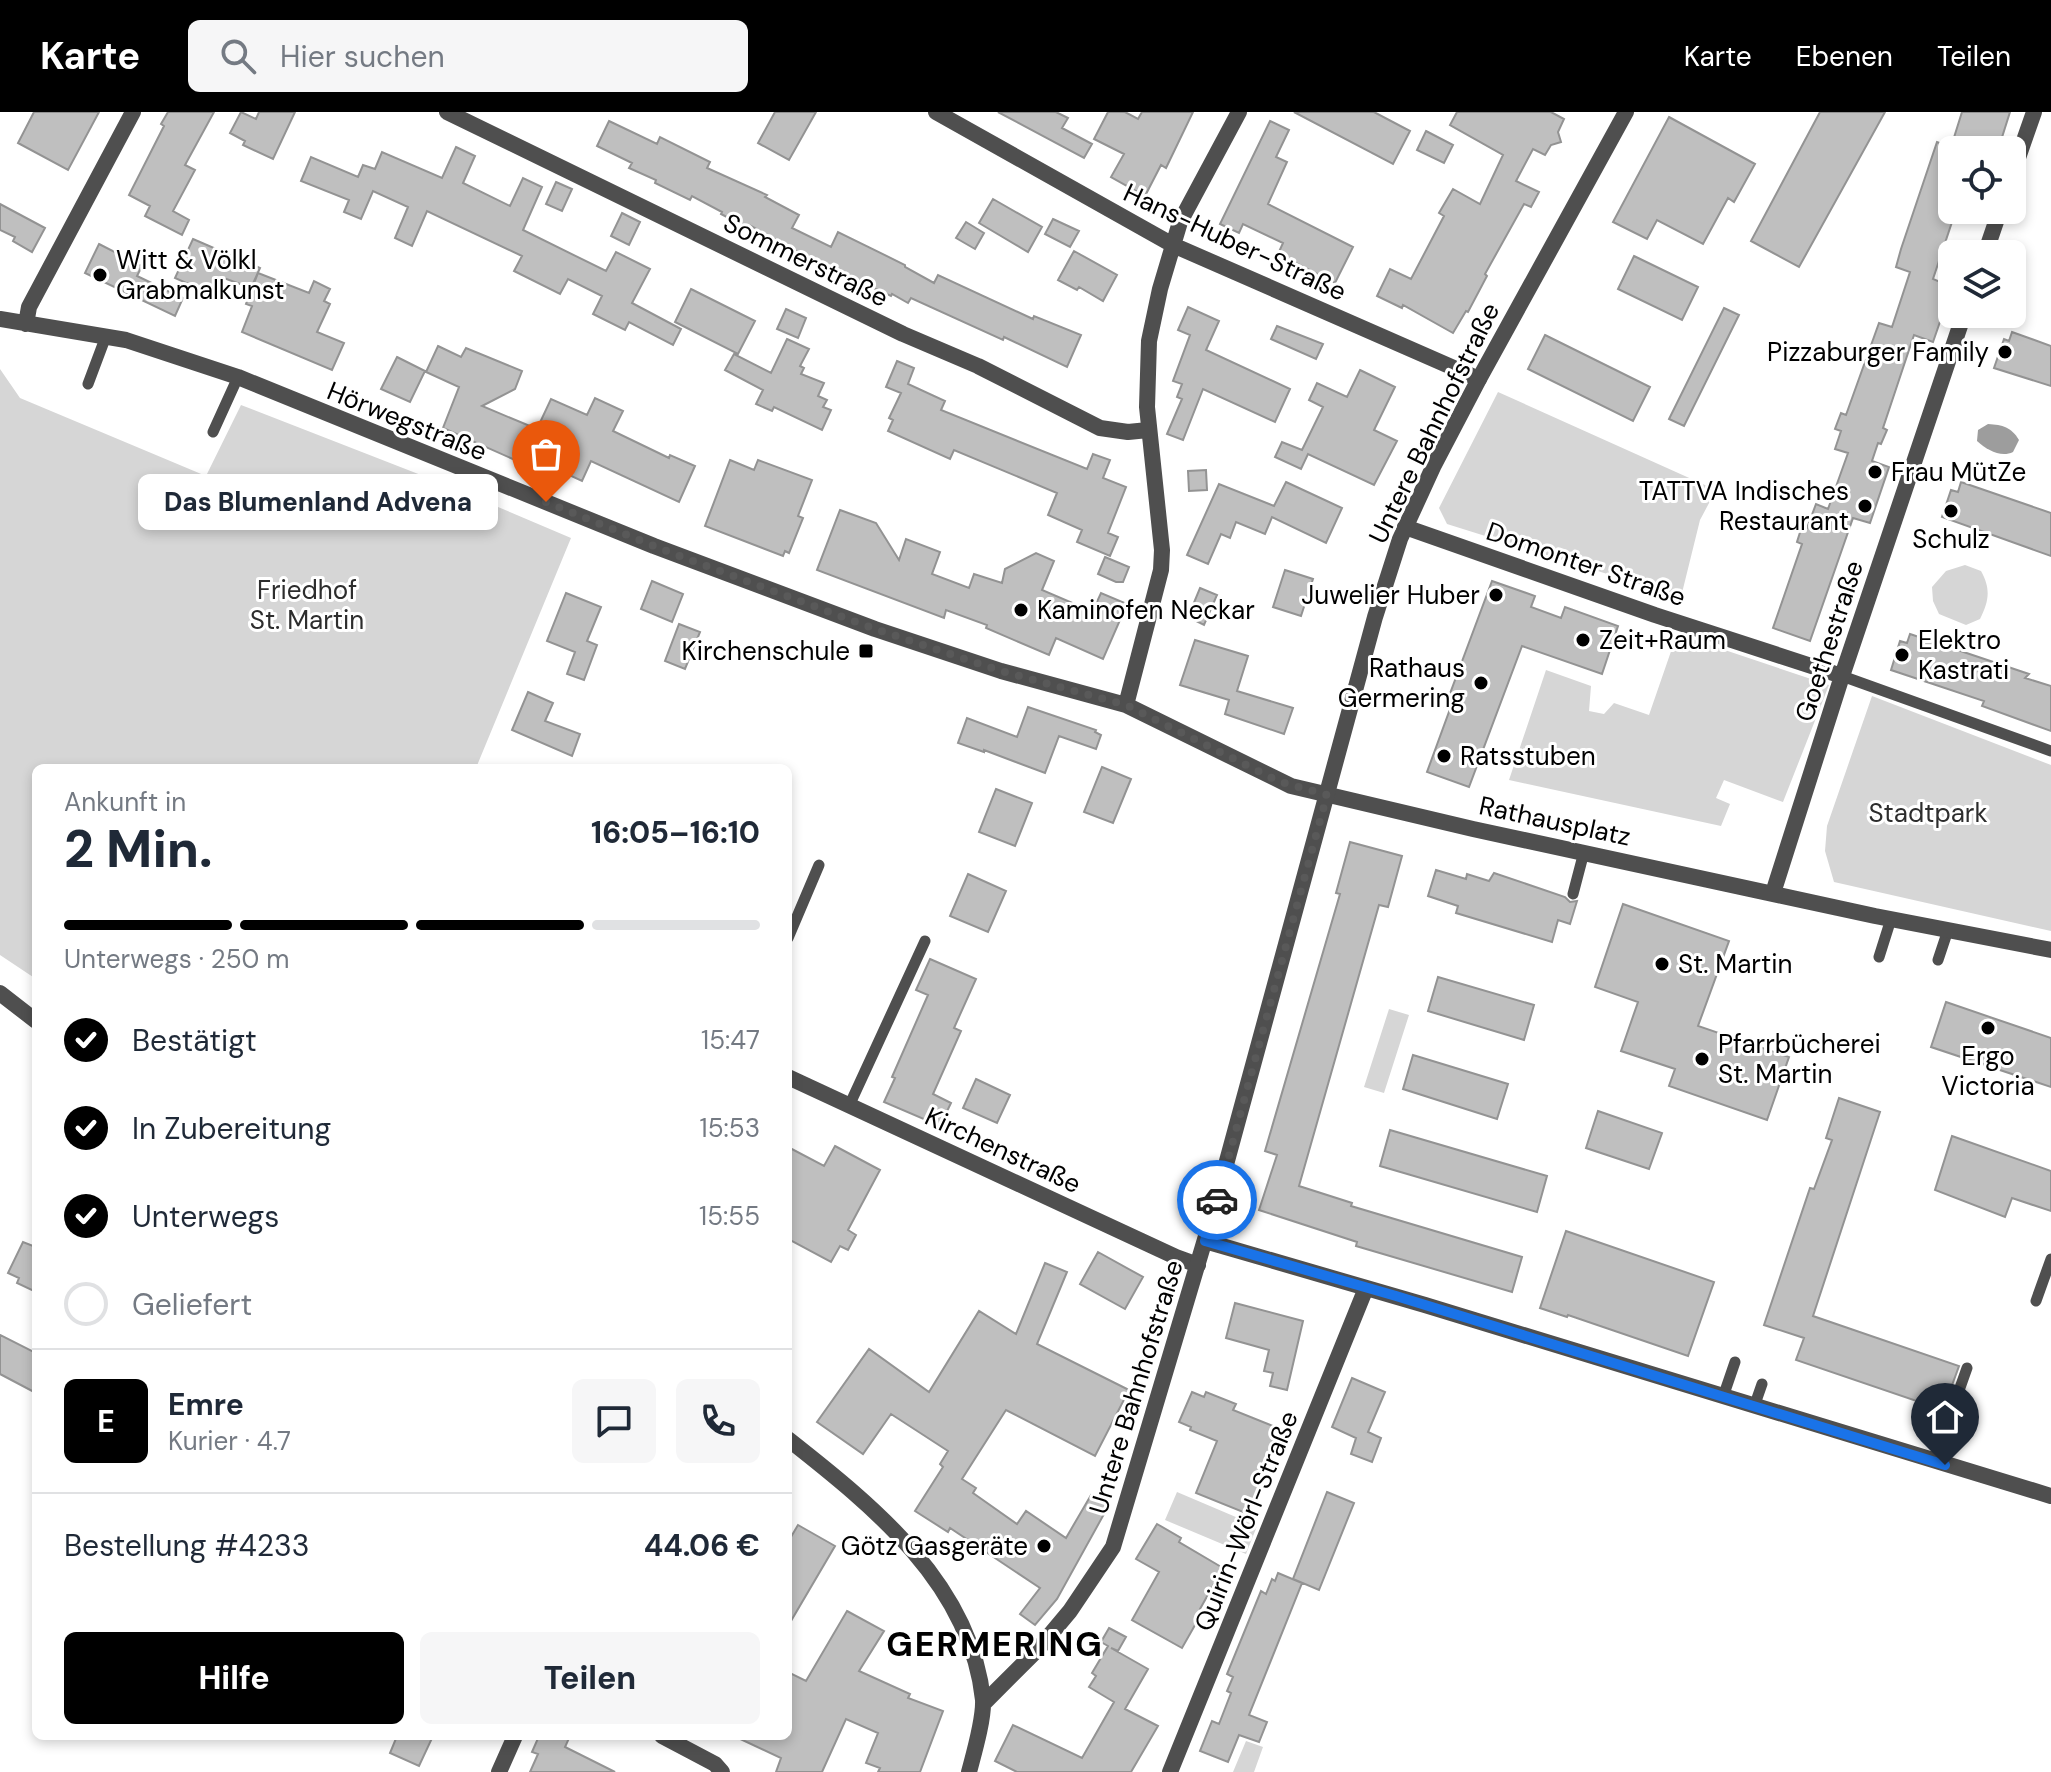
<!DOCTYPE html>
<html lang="de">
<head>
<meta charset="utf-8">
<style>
  body { margin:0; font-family:"DM Sans",sans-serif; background:#f6f6f7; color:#1f2937; height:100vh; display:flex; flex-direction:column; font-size:30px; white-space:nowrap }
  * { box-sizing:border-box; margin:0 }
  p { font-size:26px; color:#747a83 }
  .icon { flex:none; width:44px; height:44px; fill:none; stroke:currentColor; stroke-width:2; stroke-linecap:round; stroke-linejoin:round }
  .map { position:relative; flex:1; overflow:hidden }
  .panel { position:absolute; left:32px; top:652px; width:760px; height:976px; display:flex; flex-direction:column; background:#fff; border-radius:12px; box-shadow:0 4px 12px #0003 }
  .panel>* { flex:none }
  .fabs { position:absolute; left:1938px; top:24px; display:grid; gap:16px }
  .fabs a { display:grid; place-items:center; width:88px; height:88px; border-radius:12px; background:#fff; box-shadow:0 4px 12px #0003; font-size:40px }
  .pin { position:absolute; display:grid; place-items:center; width:68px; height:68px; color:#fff; margin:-82px -34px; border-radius:50% 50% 50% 0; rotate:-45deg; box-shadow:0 0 8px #0007 }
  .pin .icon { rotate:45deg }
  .courier { position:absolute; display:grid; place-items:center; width:80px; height:80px; margin:-40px; border:6px solid #1a73e8; border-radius:50%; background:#fff; color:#222; box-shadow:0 2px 10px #0007 }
  .bubble { position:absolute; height:56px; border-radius:12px; background:#fff; box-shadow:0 4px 12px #0003; font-size:26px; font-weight:800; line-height:56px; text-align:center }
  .headline em { font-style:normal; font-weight:800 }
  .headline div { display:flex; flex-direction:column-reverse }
  .headline { display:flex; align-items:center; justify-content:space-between; height:136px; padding:0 32px }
  h1 { font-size:52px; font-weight:800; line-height:60px }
  .bar { display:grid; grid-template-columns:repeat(4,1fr); gap:12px 8px; align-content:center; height:96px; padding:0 32px }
  .bar i { height:10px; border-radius:6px; background:#e0e1e3 }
  .bar .current { background:#000 }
  .bar p { grid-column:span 4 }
  .line { display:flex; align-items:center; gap:20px; padding:0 32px; border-top:2px solid #e0e1e3 }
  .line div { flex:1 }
  .round { display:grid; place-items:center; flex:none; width:84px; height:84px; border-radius:12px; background:#f6f6f7 }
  ol { padding:0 32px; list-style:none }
  li { display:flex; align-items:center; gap:24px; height:88px }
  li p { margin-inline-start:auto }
  li .icon { padding:8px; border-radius:50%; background:#000; color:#fff; stroke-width:4 }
  li:last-child { color:#747a83 }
  li i { width:44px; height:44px; border:4px solid #e0e1e3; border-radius:50% }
  .action { display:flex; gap:16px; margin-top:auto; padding:16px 32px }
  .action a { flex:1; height:92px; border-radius:12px; background:#000; color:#fff; font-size:32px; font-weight:800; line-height:92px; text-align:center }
  .action a+a { background:#f6f6f7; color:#1f2937 }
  header { display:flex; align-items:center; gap:48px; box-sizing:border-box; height:112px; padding:0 40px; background:#000; color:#fff }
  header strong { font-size:38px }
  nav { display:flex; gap:44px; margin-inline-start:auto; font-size:28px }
  .search { width:560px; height:72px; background:#f6f6f7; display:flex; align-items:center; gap:20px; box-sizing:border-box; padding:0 28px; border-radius:12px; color:#747a83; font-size:30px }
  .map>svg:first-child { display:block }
</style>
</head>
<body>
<header>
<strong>Karte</strong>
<div class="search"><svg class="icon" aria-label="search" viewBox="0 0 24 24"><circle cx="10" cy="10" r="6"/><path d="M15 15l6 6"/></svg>Hier suchen</div>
<nav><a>Karte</a><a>Ebenen</a><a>Teilen</a></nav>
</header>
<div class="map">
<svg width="2051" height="1660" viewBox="0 0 2051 1660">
  <rect width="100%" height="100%" fill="#fff"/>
  <path fill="#d6d6d6" d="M0,257L20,286L206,364L241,293L444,372L571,426L476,656H36V867L0,843Z
    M1498,280L1716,378L1700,408L1681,485L1447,412L1439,396Z
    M1965,453L1981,459C1991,477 1989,489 1980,507L1966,513L1939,502L1933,489L1932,475L1946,459Z
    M1677,522L1829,573L1783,690L1724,668L1716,686L1730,692L1721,714L1509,668L1546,558L1591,574L1589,599L1604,602L1614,591L1649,603Z
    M1872,584L2051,653V819L1834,770L1825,739L1827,714Z
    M1389,897L1409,903L1384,981L1364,975Z
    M1177,1380L1257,1414L1246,1442L1165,1408Z
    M1246,1629L1263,1635L1254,1660H1233Z"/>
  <path fill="#9d9d9d" d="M1988,312C2003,313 2011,315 2019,328L2013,340C2001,346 1987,338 1977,329L1978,318Z"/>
  <path fill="#bfbfbf" stroke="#939393" stroke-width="2" d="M34,0H99L68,58L18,31Z
    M168,0H214L185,53L195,58L173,99L189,108L182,123L145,104L150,94L129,83L164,14L161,12Z
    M241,0L256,7L259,0H295L273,47L243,33L245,29L230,21Z
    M775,0H816L789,48L758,31Z
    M998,0H1056L1068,6L1062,16L1092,32L1084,46Z
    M1108,0H1125L1138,7L1142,0H1193L1166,56L1161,53L1145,84L1111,65L1124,42L1094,27Z
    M1294,0H1374L1410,19L1393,52Z
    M1457,0H1551L1564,7L1558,20L1561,30L1551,33L1545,43L1533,37L1516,69L1539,80L1531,95L1524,92L1485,162L1487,164L1468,200L1466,199L1453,221L1403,193L1402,196L1377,184L1390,157L1411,167L1444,104L1439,101L1453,77L1480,92L1503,43L1450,13Z
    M1820,0H1885L1799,155L1751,129Z
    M1962,0H2010L1998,38H1952V98H1956L1933,167L1952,175L1933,230L1914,223L1883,316L1887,318L1881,332L1878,331L1872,349L1889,355L1870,411L1853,406L1810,529L1773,516L1802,432L1797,430L1802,414L1807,416L1816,392L1828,397L1848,341L1835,337L1841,319L1835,317L1841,301L1846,303L1879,211L1892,215L1910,160L1896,155L1901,137L1937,30L1951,35Z
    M1669,5L1755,52L1734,90L1728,86L1703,132L1657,108L1647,127L1613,110Z
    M609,9L657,32L660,25L710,50L707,56L767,83L765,85L799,103L792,116L831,135L838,120L905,153V155L934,171L938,163L1033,207L1034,204L1081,223L1067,255L1004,225L1003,228L911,186L908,191L892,182L891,184L822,153L751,114L750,117L721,102L722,100L692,84L690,88L655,71L656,68L629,56L632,51L597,34Z
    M1270,9L1289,18L1276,45L1287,50L1268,92L1353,135L1335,171L1278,142L1283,131L1243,112L1239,121L1220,112Z
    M1426,19L1453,33L1444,51L1417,38Z
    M456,35L475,44L463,71L510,94L523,66L542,75L523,118L606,159L616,140L650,157L632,191L681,217L673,233L629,210L625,218L593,202L602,184L568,167L560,182L514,159L522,144L427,99L412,134L395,126L408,95L373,79L361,107L344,100L349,88L301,69L311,45L358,65L363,53L375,57L382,40L442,66Z
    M556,70L572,77L562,99L546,92Z
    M993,87L1042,115L1028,140L979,111Z
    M0,92L45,116L32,140L13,129L15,125L0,118Z
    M622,101L640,110L629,133L611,124Z
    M1053,107L1079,119L1070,135L1045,122Z
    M966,110L984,121L975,137L956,126Z
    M193,127L260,156L251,176L221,165L213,183L175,166Z
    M99,132L142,154L137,164L183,186L175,204L85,161Z
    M1074,139L1117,163L1103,189L1079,175L1077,178L1058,168Z
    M1634,144L1698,175L1682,208L1618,177Z
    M258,161L309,181L314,169L330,177L324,189L330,192L317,220L344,231L332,258L242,220L252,194L246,192Z
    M691,177L755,209L738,242L675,210Z
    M1188,195L1219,209L1206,238L1290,277L1275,310L1203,277L1183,328L1167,322L1182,287L1177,285L1182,272L1173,269L1190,223L1178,218Z
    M1724,196L1739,203L1684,314L1669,307Z
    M786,197L806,206L798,226L777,217Z
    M1277,214L1323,232L1316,247L1271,227Z
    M2012,220L2051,234V274L1994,256L2004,227L2009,229Z
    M1545,223L1650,275L1633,309L1528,257Z
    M787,227L809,237L800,254L804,256L801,262L824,271L818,284L827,288L823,295L831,298L822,318L774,295L772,299L756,292L763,278L725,258L734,242L771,261Z
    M438,234L461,245L466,236L522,259L515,277L482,294L537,317L551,287L587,303L595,286L623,299L613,319L669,346L670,343L695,354L679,390L591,349L582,369L565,361L563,365L525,348L524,352L443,316L459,275L426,260Z
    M397,245L425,259L410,290L381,277Z
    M897,249L914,256L908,272L945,289L941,298L1087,357L1093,342L1110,348L1103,366L1126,375L1108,421L1118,425L1110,444L1077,430L1082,418L1048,403L1057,381L954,338L950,347L888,319L893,308L889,306L901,281L886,275Z
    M1360,258L1395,275L1374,318L1397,329L1374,373L1308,342L1301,357L1275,345L1282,330L1302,338L1323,295L1309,288L1317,271L1347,285Z
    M730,348L754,358L758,348L812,368L798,404L803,406L789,441L785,439L783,444L705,414Z
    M1206,358L1207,378L1189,379L1188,359Z
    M1286,370L1342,396L1326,431L1272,405L1265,422L1236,410L1230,426L1221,422L1208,452L1187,443L1219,372L1274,394Z
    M1961,370L2051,401V444L1942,405L1951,378L1958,380Z
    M840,398L876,411L899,448L906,427L940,440L932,462L969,476L974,462L1002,471L1005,457L1036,441L1054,449L1042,478L1084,496L1096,492L1101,481L1127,492L1103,547L1056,526L1049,543L986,516L987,513L946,498L944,506L817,458Z
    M1105,445L1129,455L1123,470H1116L1098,462Z
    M1285,458L1313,467L1301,504L1273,495Z
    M652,469L683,482L672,510L641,497Z
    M1492,469L1535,484L1531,495L1561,506L1565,495L1618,514L1602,562L1522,534L1469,675L1427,660L1450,597L1445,595Z
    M1200,476L1217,483L1204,513L1188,505Z
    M566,481L601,495L587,529L597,533L584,568L567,562L575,540L547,529Z
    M679,512L700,520L685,557L665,549Z
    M1910,522L2029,562L2025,566L2051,574V619L1982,594L1984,589L1891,558L1900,529L1907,531Z
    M1195,528L1248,544L1237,579L1293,596L1284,622L1225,602L1229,588L1180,573Z
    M528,580L553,591L545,609L580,622L572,644L512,618Z
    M1028,595L1096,618L1095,620L1101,623L1096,637L1059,624L1045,661L984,638V640L958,631L967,606L1017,625Z
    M1102,655L1131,667L1113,711L1084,700Z
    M996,677L1032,691L1015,734L979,720Z
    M1350,730L1402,744L1388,795L1379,793L1299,1074L1352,1091L1351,1094L1522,1145L1512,1180L1356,1134L1357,1130L1259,1098L1277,1043L1265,1039L1340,782L1336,781Z
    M1436,758L1466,767L1467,762L1489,769L1494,761L1565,785L1570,790L1577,789L1570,812L1558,808L1552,830L1456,801L1458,794L1428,784Z
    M968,762L1006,779L988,820L950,804Z
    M1623,792L1729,829L1698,914L1789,945L1767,1008L1669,974L1675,957L1621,939L1638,890L1595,875Z
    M930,847L976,867L954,916L961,919L933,982L951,991L940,1014L884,990L895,966L892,965L928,883L916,878Z
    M1438,865L1534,893L1524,928L1428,899Z
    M1946,890L2051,926V975L1931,935Z
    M1413,943L1508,972L1497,1007L1403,977Z
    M976,967L1010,983L997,1011L963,996Z
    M1839,986L1880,1000L1813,1204L1959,1254L1943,1298L1796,1248L1804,1226L1764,1213L1810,1076L1814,1077L1832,1028L1826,1026Z
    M1598,999L1662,1021L1649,1057L1586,1036Z
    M1390,1018L1547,1064L1537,1100L1380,1054Z
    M1952,1024L2051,1059V1099L2012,1086L2005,1105L1935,1078Z
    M835,1034L880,1058L848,1118L856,1123L848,1138L840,1134L831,1150L788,1127V1035L824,1054Z
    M1566,1119L1714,1170L1688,1244L1568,1203L1567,1205L1540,1196Z
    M36,1128V1180L17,1171L19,1166L8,1161L23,1130L33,1134Z
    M1098,1140L1143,1165L1125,1197L1080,1172Z
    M1045,1151L1067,1160L1037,1232L1129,1278L1095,1344L1006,1298L962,1367L976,1376L973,1381L1017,1412L1026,1399L1066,1426L1091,1383L1109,1393L1057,1487L1035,1513L1020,1502L1040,1476L950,1416L948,1420L915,1399L943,1355L940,1352L948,1339L891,1302L863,1342L817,1310L869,1237L929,1280L979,1199L1016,1222Z
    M1235,1191L1303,1209L1287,1278L1270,1274L1273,1261L1264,1259L1269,1238L1226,1226Z
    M0,1223L36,1241V1281L0,1262Z
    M1352,1266L1385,1280L1368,1320L1381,1326L1372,1350L1351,1342L1356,1326L1332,1315Z
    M1192,1280L1204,1285L1206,1280L1236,1292L1233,1298L1278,1316L1260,1360L1264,1362L1248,1402L1196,1381L1217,1329L1190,1318L1191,1315L1179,1310Z
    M1327,1380L1354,1391L1319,1478L1293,1467Z
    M1157,1412L1181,1426L1179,1430L1223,1456L1200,1497L1203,1499L1182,1536L1132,1508L1159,1460L1136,1447Z
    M798,1413L835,1434L788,1514V1430Z
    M1278,1461L1302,1471L1249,1603L1267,1610L1259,1630L1239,1623L1228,1650L1200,1639L1212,1609L1219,1612L1231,1581L1227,1579L1233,1565L1227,1562L1261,1479L1266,1482L1272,1467L1275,1469Z
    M847,1499L884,1519L859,1559L910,1582L908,1586L943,1599L920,1660H878L880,1656L866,1651L878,1621L846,1607L822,1660H776L781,1646L734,1624H788V1560L806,1569Z
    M1109,1516L1126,1525L1118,1539L1111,1536L1148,1557L1125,1597L1158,1614L1131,1660H1017L995,1649L1013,1613L1082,1646L1114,1590L1089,1575L1096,1564L1092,1561L1108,1534L1101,1530Z
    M397,1624H433L419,1654L390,1641Z
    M539,1624H570L565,1635L615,1660H530L538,1642L532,1640Z"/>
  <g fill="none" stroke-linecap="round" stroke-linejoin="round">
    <path stroke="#4f4f4f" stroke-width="11" d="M88,272L106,224
      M213,320L238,265
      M1842,564L2051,639
      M1573,782L1584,740
      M788,826L819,753
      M1879,845L1891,807
      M1938,848L1948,818
      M849,994L925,829
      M2036,1189L2051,1147
      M1723,1285L1735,1250
      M1754,1295L1762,1272
      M1934,1349L1967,1256"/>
    <path stroke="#4f4f4f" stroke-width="16" d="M447,0L903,222L978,254L1100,316L1128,320L1148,318
      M936,0L1173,133L1479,267
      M2012,63L2034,0
      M1985,142L2000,98
      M0,207L126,228L238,265L654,434L875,517L1001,559L1126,593L1291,674L1473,717L1875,804L2051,838
      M26,212L29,195L133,0
      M1405,415L1655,503L1842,564
      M1126,593L1161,458L1162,438L1147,295L1149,229L1160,177L1180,110L1239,0
      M1773,781L1842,564L1964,202
      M788,965L1176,1145L1198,1153
      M1205,1129L1425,1193L2051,1384
      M662,1624L715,1652L722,1660
      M499,1660L515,1624
      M1170,1660L1366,1176"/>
    <path stroke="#4f4f4f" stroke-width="16" d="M0,881L36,909
      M788,1327C873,1394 971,1472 983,1588C984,1607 974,1641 969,1660
      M983,1592L1039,1536L1070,1499L1113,1435L1212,1104L1375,505L1400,427L1434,353L1479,267L1626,0"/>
  </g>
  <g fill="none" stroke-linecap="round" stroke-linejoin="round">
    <path stroke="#595959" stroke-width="8" stroke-dasharray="0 14.4" d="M546,390L669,440L875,517L1001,559L1126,593L1278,669L1327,683L1217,1088"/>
    <path stroke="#1a73e8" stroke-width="10" d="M1217,1088L1205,1129L1396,1184L1945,1353"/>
  </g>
  <g fill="#000" stroke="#fff" stroke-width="3">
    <circle cx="100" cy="163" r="8"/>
    <circle cx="2005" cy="240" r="8"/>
    <circle cx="1875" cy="360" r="8"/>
    <circle cx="1865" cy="394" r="8"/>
    <circle cx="1951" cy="399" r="8"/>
    <circle cx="1496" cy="483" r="8"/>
    <circle cx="1021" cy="498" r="8"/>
    <circle cx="1583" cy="528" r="8"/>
    <rect x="858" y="531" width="16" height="16" rx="4"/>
    <circle cx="1902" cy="543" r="8"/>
    <circle cx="1481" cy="571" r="8"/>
    <circle cx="1444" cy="644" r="8"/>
    <circle cx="1662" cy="852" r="8"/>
    <circle cx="1988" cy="916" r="8"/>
    <circle cx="1702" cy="947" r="8"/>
    <circle cx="1044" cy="1434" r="8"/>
  </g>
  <g text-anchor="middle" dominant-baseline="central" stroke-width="6" stroke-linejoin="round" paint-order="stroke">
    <g font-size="26" fill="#000" stroke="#fff">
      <text transform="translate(1235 130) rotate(25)">Hans-Huber-Straße</text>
      <text transform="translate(806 148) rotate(26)">Sommerstraße</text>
      <text transform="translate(407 309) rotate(22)">Hörwegstraße</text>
      <text transform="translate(1434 311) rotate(-64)">Untere Bahnhofstraße</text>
      <text transform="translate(1586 452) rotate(19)">Domonter Straße</text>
      <text transform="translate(1829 529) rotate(-72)">Goethestraße</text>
      <text transform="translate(1555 709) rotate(12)">Rathausplatz</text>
      <text transform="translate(1003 1038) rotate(25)">Kirchenstraße</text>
      <text transform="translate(1136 1275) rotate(-73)">Untere Bahnhofstraße</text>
      <text transform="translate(1246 1409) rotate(-68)">Quirin-Wörl-Straße</text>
    </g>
    <g font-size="26" fill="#000" stroke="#fff" text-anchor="start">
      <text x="116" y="148">Witt &amp; Völkl<tspan x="116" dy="30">Grabmalkunst</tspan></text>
      <text x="1989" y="240" text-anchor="end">Pizzaburger Family</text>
      <text x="1891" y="360">Frau MütZe</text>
      <text x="1849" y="379" text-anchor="end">TATTVA Indisches<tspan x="1849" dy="30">Restaurant</tspan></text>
      <text x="1951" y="427" text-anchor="middle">Schulz</text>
      <text x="1480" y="483" text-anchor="end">Juwelier Huber</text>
      <text x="1037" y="498">Kaminofen Neckar</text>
      <text x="1599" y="528">Zeit+Raum</text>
      <text x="1918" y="528">Elektro<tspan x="1918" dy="30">Kastrati</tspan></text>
      <text x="850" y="539" text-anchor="end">Kirchenschule</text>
      <text x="1465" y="556" text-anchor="end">Rathaus<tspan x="1465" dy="30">Germering</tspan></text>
      <text x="1460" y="644">Ratsstuben</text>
      <text x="1678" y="852">St. Martin</text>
      <text x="1718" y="932">Pfarrbücherei<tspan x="1718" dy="30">St. Martin</tspan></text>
      <text x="1988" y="944" text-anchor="middle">Ergo<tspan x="1988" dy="30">Victoria</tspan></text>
      <text x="1028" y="1434" text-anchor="end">Götz Gasgeräte</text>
    </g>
    <g font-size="26" fill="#2d2d2d" stroke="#fff">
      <text x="307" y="478">Friedhof<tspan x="307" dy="30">St. Martin</tspan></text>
      <text x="1928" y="701">Stadtpark</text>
    </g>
    <g font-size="34" font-weight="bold" letter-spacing="2" fill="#000" stroke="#fff">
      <text x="995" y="1532">GERMERING</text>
    </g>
  </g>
</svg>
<div class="fabs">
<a><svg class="icon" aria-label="locate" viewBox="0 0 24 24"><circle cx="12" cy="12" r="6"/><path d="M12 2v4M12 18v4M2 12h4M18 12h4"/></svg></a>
<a><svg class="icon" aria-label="layers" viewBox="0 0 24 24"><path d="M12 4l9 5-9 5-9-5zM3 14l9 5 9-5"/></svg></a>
</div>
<div class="pin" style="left:546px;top:390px;background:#ea580c"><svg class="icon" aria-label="bag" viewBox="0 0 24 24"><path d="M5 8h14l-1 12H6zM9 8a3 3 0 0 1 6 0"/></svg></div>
<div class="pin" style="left:1945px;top:1353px;background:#1f2937"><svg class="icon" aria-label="home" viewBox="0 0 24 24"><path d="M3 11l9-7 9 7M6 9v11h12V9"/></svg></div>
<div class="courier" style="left:1217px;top:1088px"><svg class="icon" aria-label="car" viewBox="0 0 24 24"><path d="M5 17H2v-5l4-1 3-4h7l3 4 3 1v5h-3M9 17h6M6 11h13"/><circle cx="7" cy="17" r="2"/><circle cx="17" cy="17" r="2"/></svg></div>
<div class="bubble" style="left:138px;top:362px;width:360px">Das Blumenland Advena</div>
<section class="panel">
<div class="headline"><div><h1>2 Min.</h1><p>Ankunft in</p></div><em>16:05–16:10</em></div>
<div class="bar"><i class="current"></i><i class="current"></i><i class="current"></i><i></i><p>Unterwegs · 250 m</p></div>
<ol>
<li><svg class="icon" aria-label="check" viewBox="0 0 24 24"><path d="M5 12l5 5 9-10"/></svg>Bestätigt<p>15:47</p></li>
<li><svg class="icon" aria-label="check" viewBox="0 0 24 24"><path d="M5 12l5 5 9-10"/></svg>In Zubereitung<p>15:53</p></li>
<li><svg class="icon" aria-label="check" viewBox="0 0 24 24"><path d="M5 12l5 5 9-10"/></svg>Unterwegs<p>15:55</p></li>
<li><i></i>Geliefert</li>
</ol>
<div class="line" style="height:144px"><b class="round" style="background:#000;color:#fff">E</b><div><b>Emre</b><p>Kurier · 4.7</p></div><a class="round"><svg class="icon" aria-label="chat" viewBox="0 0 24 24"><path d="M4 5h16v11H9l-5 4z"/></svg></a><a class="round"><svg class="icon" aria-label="phone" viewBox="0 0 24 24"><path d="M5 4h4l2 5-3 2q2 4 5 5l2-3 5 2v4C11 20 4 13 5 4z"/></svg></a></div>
<div class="line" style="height:104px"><div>Bestellung #4233</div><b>44.06 €</b></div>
<div class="action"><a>Hilfe</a><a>Teilen</a></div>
</section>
</div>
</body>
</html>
